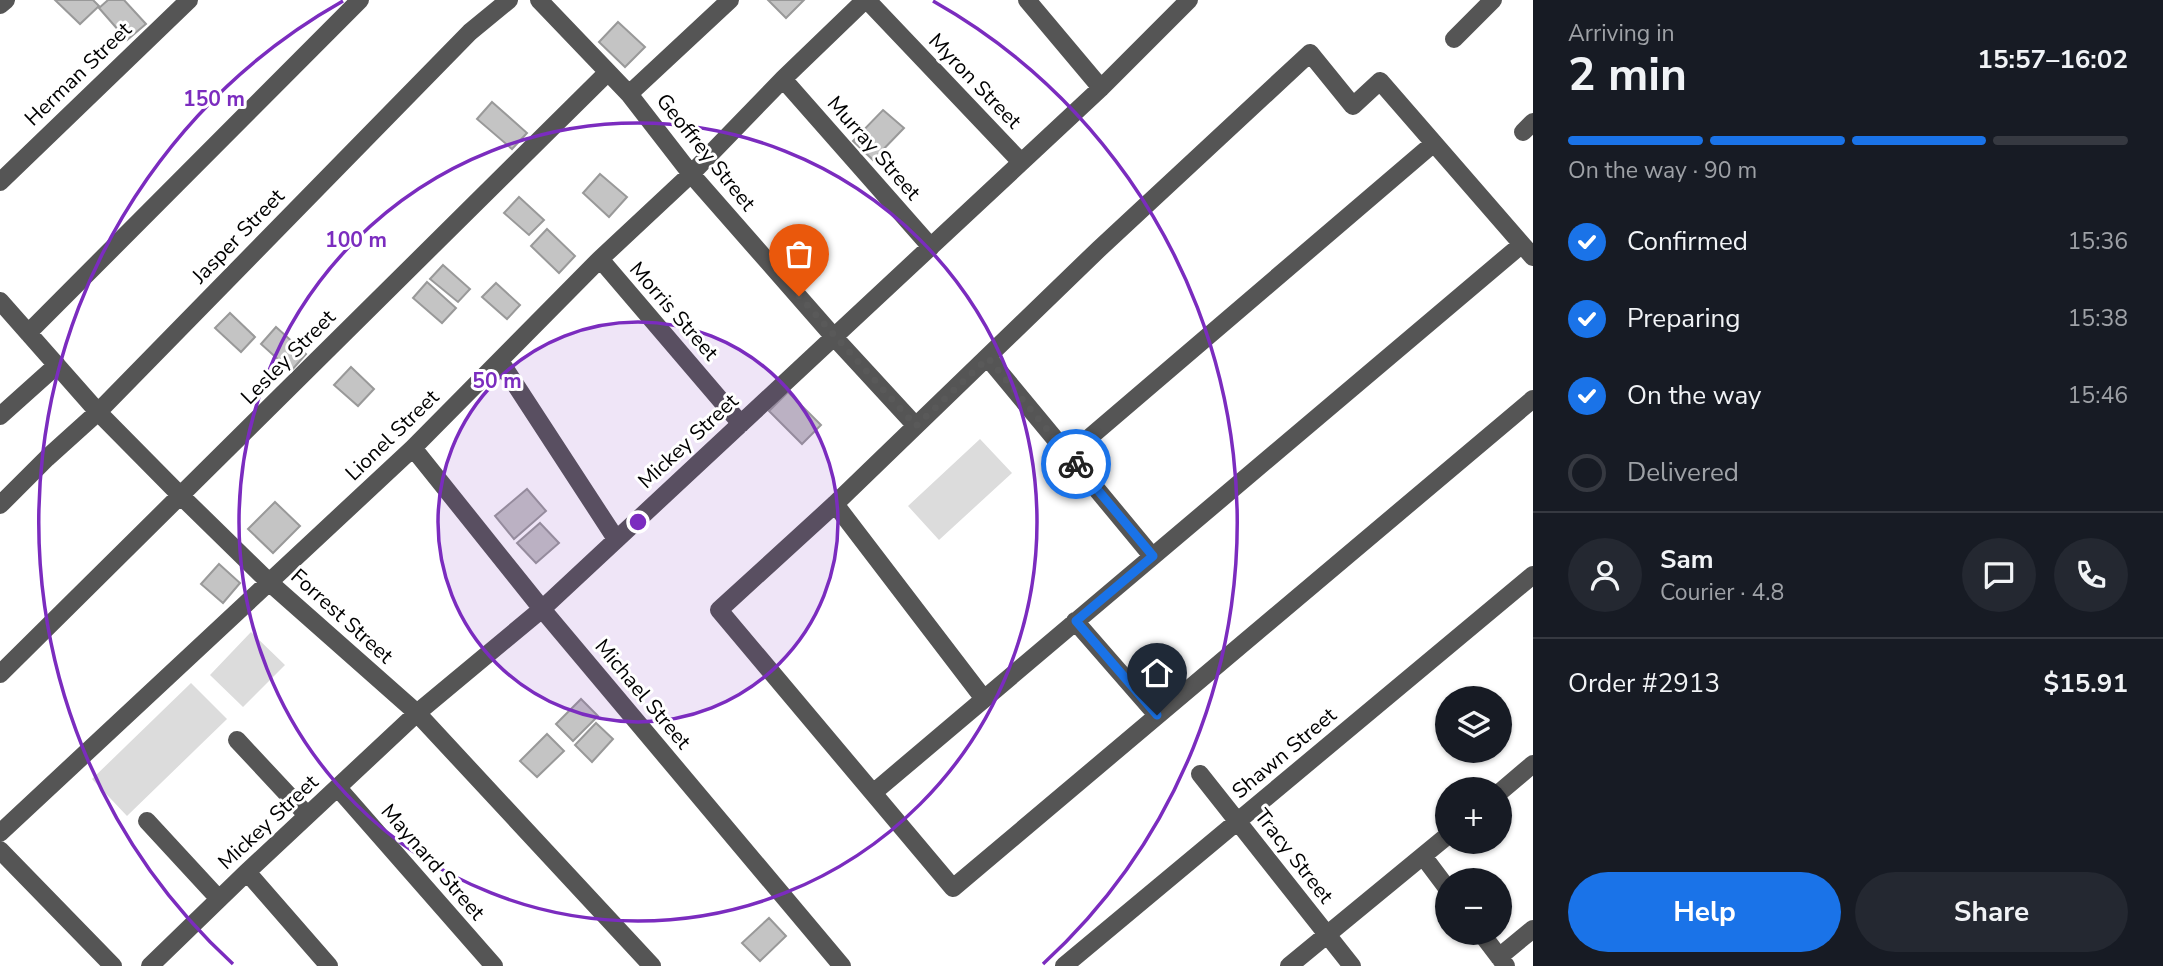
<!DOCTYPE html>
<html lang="en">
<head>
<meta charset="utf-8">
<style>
  body { margin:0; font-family:"Nunito Sans",sans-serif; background:#242831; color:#f1f3f6; height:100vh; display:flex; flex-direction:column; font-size:26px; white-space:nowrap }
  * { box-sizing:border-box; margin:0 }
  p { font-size:23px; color:#9ea1a6 }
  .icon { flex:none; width:38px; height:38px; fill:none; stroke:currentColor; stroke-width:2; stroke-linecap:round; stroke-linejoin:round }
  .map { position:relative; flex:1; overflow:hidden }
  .sheet { display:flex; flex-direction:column; background:#171b24; width:630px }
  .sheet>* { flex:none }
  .controls { position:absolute; left:1435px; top:686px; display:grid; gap:14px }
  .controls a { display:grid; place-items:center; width:77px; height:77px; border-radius:50%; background:#171b24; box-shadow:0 2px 5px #0004; font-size:35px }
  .pin { position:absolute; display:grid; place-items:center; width:60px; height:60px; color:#fff; margin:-72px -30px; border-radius:50% 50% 50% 0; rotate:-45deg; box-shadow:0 0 7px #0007 }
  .pin .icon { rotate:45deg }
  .courier { position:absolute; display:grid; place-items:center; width:70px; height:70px; margin:-35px; border:5px solid #1a73e8; border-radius:50%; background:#fff; color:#222; box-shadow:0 2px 9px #0007 }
  .headline em { font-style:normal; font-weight:700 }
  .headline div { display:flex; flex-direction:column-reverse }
  .headline { display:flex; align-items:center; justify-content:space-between; height:119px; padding:0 35px }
  h1 { font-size:46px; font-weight:700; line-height:52px }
  .bar { display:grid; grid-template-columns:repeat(4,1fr); gap:10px 7px; align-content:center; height:84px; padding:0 35px }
  .bar i { height:9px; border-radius:5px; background:#363941 }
  .bar .current { background:#1a73e8 }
  .bar p { grid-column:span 4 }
  .line { display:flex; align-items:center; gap:18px; padding:0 35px; border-top:2px solid #363941 }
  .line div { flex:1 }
  .round { display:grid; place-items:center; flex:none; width:74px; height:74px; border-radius:37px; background:#242831 }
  ol { padding:0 35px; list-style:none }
  li { display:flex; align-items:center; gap:21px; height:77px }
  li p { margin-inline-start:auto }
  li .icon { padding:7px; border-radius:50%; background:#1a73e8; color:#fff; stroke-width:4 }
  li:last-child { color:#9ea1a6 }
  li i { width:38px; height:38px; border:4px solid #363941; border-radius:50% }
  .action { display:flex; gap:14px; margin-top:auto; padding:14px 35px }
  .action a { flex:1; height:80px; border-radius:42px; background:#1a73e8; color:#fff; font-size:28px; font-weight:700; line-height:80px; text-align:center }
  .action a+a { background:#242831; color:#f1f3f6 }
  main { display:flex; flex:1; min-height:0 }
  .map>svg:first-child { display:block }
</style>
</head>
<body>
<main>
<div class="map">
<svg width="1533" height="966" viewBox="0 0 1533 966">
  <rect width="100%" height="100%" fill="#fff"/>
  <path fill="#dcdcdc" d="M980,439L1012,473L939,540L908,506Z
    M251,632L285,665L243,707L210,675Z
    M191,683L227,719L127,816L92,779Z"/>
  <path fill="#c4c4c4" stroke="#999" stroke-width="2" d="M55,0H93L99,6L80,24Z
    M108,0H124L146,24L127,40L99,8Z
    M768,0H804L786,18Z
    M618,22L645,47L625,67L599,42Z
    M492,102L527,133L512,149L477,119Z
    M883,110L904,128L873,160L853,141Z
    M600,174L627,197L609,217L583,193Z
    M519,197L544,220L529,235L504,213Z
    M547,229L575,256L559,273L531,246Z
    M443,265L470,289L458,302L430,279Z
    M427,282L456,308L442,323L413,298Z
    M496,283L520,305L507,319L482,297Z
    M230,313L255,337L241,352L215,328Z
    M276,327L306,354L291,371L261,344Z
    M351,367L374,389L358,406L334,385Z
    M788,392L821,425L802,444L769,411Z
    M527,489L546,511L514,539L495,516Z
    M275,502L300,526L273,553L248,529Z
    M540,523L559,543L536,563L517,543Z
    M219,564L240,583L223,603L201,584Z
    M581,699L598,716L573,741L556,724Z
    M596,723L613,739L592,762L575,745Z
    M547,734L564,751L537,777L520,761Z
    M769,918L786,936L760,961L742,943Z"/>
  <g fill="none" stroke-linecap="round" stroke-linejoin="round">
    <path stroke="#555" stroke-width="18" d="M539,0L629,94L691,174L834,337L916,426
      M867,0L1021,162
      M1027,0L1101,88
      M0,5L6,0
      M1454,39L1493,0
      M783,79L931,247
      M629,94L730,0
      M1523,132L1533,122
      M0,182L189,0
      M1533,257L1380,81L1353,106L1310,53L1099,249L835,504L719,610L953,888L1533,399
      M600,259L741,424
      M0,301L98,412L181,496L270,583L417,713L652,966
      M28,333L360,0
      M988,358L1152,556
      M500,361L616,539
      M0,416L57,365
      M413,448L542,609L842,966
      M1069,455L1434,143
      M835,504L984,699
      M0,505L47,458L98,412L470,32L509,0
      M1075,621L1157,715
      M0,674L608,72
      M237,740L307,815
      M1200,774L1352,966
      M338,788L494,966
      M1500,792L1533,764
      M873,793L1521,245
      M147,821L219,899
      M0,833L413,448L600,259L691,174L783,79L865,0
      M0,850L113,966
      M1423,856L1447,888
      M247,872L329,966
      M1481,933L1506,966
      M1499,957L1533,929
      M150,966L247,872L417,713L542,609L1101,88L1189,0
      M1064,966L1533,575
      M1289,966L1447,836"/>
  </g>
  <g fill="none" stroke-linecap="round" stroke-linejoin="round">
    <path stroke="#595959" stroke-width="7" stroke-dasharray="0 12.6" d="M799,296L916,426L988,358L1076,464"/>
    <path stroke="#1a73e8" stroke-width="9" d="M1076,464L1153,556L1076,621L1157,715"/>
  </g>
  <circle cx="638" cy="522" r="200" fill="#7b2cbf" fill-opacity=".12"/>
  <g fill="none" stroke="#7b2cbf" stroke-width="3.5">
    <circle cx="638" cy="522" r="200"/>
    <circle cx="638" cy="522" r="399"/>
    <path d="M233 964A599 599 0 0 1 343 1M933 1A599 599 0 0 1 1043 964"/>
  </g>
  <g text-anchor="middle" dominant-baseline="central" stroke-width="6" stroke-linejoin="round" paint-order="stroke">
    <g font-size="21" fill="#000" stroke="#fff">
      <text transform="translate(78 74) rotate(-44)">Herman Street</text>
      <text transform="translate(975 81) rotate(46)">Myron Street</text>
      <text transform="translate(874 148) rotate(49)">Murray Street</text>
      <text transform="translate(706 152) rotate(51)">Geoffrey Street</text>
      <text transform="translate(238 236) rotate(-46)">Jasper Street</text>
      <text transform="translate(674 311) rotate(49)">Morris Street</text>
      <text transform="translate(288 357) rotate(-45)">Lesley Street</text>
      <text transform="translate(392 435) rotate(-44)">Lionel Street</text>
      <text transform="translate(688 441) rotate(-43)">Mickey Street</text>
      <text transform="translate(342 616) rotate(42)">Forrest Street</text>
      <text transform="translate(643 694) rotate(50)">Michael Street</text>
      <text transform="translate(1284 753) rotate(-40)">Shawn Street</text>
      <text transform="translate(268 822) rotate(-43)">Mickey Street</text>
      <text transform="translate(1294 856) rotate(52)">Tracy Street</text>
      <text transform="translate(433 862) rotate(49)">Maynard Street</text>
    </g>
  </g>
  <circle cx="638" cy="522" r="10" fill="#7b2cbf" stroke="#fff" stroke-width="3.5"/>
  <g font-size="21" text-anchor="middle" font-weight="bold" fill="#7b2cbf" stroke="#fff" stroke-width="6" stroke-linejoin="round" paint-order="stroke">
    <text x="214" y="106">150 m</text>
    <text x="356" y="247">100 m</text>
    <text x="497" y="388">50 m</text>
  </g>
</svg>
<div class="controls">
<a><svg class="icon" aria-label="layers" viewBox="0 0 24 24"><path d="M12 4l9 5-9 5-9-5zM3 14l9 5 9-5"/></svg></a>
<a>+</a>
<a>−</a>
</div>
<div class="pin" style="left:799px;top:296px;background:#ea580c"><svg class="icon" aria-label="bag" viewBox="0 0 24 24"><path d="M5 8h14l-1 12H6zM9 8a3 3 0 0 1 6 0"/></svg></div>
<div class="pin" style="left:1157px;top:715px;background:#1f2937"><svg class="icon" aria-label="home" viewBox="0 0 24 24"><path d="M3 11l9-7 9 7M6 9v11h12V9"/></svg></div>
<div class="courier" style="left:1076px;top:464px"><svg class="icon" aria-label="bike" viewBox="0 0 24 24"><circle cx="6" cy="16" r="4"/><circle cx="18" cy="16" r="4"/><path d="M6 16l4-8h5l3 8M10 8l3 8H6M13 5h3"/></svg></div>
</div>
<section class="sheet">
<div class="headline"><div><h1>2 min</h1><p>Arriving in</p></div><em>15:57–16:02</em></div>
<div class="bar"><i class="current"></i><i class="current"></i><i class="current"></i><i></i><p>On the way · 90 m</p></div>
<ol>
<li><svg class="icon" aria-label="check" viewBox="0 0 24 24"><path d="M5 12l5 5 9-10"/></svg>Confirmed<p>15:36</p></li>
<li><svg class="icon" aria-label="check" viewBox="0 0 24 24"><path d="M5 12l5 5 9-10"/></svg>Preparing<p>15:38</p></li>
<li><svg class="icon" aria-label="check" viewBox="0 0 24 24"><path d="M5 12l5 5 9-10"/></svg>On the way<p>15:46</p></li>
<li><i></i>Delivered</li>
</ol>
<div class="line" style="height:126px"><a class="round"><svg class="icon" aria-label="person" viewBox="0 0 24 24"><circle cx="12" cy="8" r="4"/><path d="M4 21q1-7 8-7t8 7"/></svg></a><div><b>Sam</b><p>Courier · 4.8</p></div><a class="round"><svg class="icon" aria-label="chat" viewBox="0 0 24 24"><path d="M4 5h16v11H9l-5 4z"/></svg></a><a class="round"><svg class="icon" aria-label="phone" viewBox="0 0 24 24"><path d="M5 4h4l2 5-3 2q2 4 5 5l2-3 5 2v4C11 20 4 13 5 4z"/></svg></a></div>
<div class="line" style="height:91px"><div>Order #2913</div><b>$15.91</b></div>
<div class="action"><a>Help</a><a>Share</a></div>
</section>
</main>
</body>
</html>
